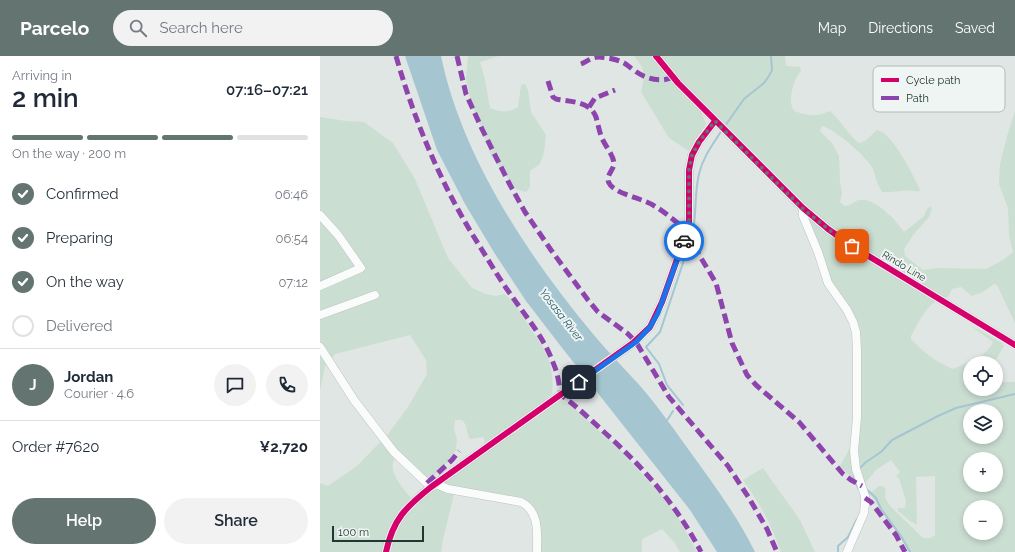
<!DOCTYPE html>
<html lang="en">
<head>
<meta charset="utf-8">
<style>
  body { margin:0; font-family:Raleway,sans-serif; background:#f2f2f3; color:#1f2937; height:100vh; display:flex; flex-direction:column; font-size:15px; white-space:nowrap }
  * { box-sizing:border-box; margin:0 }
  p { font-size:13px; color:#747a83 }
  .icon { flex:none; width:22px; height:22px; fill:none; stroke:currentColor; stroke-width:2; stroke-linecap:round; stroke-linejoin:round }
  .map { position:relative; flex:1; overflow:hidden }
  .details { display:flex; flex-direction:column; background:#fff; width:320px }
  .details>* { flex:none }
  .buttons { position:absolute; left:643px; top:300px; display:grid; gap:8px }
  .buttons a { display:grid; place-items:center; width:40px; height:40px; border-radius:50%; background:#fff; box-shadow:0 2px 6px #0003; font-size:20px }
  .scale { position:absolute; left:12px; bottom:10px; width:92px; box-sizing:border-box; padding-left:4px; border:2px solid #223632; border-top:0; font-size:11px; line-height:14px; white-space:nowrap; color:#223632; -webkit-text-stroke:3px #eef5f2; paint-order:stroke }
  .pin { position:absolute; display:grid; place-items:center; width:34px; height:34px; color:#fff; margin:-17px; border-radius:8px; box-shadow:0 2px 6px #0006 }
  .courier { position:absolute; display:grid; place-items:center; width:40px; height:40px; margin:-20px; border:3px solid #1a73e8; border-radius:50%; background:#fff; color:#222; box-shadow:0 1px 5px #0007 }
  .overview em { font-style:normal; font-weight:600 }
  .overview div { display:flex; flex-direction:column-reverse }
  .overview { display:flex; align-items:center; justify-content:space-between; height:68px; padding:0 12px }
  h1 { font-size:26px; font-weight:600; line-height:30px }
  .bar { display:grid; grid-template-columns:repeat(4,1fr); gap:6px 4px; align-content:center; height:48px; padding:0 12px }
  .bar i { height:5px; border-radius:3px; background:#e0e1e3 }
  .bar .selected { background:#647470 }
  .bar p { grid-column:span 4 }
  .line { display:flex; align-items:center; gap:10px; padding:0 12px; border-top:1px solid #e0e1e3 }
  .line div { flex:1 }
  .round { display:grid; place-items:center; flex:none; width:42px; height:42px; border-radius:21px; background:#f2f2f3 }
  ol { padding:0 12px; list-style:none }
  li { display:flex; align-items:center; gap:12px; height:44px }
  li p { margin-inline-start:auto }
  li .icon { padding:4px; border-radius:50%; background:#647470; color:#fff; stroke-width:4 }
  li:last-child { color:#747a83 }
  li i { width:22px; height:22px; border:2px solid #e0e1e3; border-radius:50% }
  .primary-button { display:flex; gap:8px; margin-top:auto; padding:8px 12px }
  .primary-button a { flex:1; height:46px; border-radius:24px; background:#647470; color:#fff; font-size:16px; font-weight:600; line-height:46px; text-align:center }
  .primary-button a+a { background:#f2f2f3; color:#1f2937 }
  header { display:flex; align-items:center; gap:24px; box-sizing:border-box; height:56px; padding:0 20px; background:#647470; color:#fff }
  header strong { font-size:19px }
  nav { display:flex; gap:22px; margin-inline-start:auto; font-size:14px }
  .search { width:280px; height:36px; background:#f2f2f3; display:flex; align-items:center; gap:10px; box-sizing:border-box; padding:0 14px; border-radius:22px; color:#747a83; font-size:15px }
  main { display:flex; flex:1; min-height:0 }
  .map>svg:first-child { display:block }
</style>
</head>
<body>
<header>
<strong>Parcelo</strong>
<div class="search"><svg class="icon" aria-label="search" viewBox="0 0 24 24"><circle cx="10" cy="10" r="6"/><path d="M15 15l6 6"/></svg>Search here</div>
<nav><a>Map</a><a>Directions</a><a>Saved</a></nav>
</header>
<main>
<section class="details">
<div class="overview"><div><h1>2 min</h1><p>Arriving in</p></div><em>07:16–07:21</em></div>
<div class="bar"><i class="selected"></i><i class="selected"></i><i class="selected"></i><i></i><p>On the way · 200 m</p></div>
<ol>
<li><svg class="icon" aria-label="check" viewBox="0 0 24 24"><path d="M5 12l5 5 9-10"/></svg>Confirmed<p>06:46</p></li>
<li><svg class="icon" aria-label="check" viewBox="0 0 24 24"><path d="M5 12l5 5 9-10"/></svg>Preparing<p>06:54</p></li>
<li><svg class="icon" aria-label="check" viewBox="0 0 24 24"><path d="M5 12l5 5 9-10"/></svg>On the way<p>07:12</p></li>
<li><i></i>Delivered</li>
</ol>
<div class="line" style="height:72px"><b class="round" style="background:#647470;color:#fff">J</b><div><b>Jordan</b><p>Courier · 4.6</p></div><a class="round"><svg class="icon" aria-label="chat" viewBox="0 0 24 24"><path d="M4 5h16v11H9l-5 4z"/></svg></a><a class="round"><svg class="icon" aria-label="phone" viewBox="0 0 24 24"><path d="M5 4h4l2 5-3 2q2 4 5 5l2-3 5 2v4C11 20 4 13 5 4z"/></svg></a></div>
<div class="line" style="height:52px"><div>Order #7620</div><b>¥2,720</b></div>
<div class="primary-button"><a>Help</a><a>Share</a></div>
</section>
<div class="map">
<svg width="695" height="496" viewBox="0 0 695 496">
  <rect width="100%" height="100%" fill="#e0e6e4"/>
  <path fill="#cbded2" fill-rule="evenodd" d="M148,0H179L160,6L165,24L170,52C180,56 188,57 198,51L201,29L205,28L208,34L211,56L226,79L224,96L220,108L210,115V131L206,136L196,133L171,100L162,73L151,47L146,22Z
    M314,0H465L466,10L480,11L481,15C475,20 470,38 471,46C471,49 473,53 474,55C489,60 496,61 510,55C522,65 527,78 539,87L545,85L557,74C560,75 563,76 565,78C578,90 593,118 600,134L598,136C588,132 574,137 562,136C559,131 556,125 555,119C554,117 554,115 553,113C547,101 515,73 502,70L500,75L512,87L519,100L520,125L522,137L520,146L525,150C532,149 534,145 539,144C555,141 576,164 584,176L604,160L607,153L611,150L612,153L609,161L594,178L584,193L585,200L603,214L619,212L666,213L683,204L693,196L689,180L688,152L679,128L680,108L687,80L695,55V267L677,229L674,228L663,236L652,240L641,231L632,233L628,241C608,243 600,265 591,280V283C603,296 616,306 633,313C647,307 666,301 673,286L650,269L682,287L684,290L674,307H650V333H676V326H695V496H589L582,483L547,434V432L552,436L559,430C567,430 566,435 565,442L571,451L603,482H611L615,479V420L596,421L597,469L590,465L577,454L579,452H585L586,445L579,422L576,420L580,416L571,404L556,414L548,424L544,427L537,413L539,358L532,267L506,225L480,147L381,55L386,68L369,95L349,82L321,36C325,18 326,14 314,0ZM650,355H676V381H650ZM650,403H676V429H650ZM650,451H676V477H650Z
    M0,61L26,65L44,66L73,87L95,123L128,202L152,232L166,238L176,240L184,238L192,244L224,293C231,306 234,323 232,338L205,362L188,374L194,378L241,344L255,353L301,395L341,439L356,458L377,496H360L354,486L342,473L322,483V496H213V468L208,447L135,434L123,483L121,496H0V427L8,430L37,410L68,378L88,351L107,318L106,304L90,279L15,298L5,310L0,335ZM135,364H142C149,371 145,375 150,383L163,381L165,385L158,400L95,447C86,435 62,413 78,398L108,426L130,404L136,394L137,383L134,373Z
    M530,392L536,425L520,410Z
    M443,412L480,464L495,496H461C451,468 440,448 423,424Z"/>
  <path fill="#a5c6d0" d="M85,0H121C142,101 208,200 273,278C289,297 306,314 322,332C340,353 355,375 371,397C394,429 418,461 435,496H397L370,454L243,293L206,245L175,198L145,148L117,94Z"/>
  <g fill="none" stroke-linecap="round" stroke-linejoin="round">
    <path stroke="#a5c6d0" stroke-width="2" d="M405,70L424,43L444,27L449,20L452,14L451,0
      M363,349L347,329L339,308L326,291L340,276L372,180C377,160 374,138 379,118C383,101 393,88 402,74
      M346,366L353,355
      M539,413L546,406L561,396L572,384L618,360L636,352L695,338
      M535,418L534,422L538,432
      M545,432L556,442L561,453L581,480L590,496
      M518,496V490L528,481L537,463"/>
    <defs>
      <path id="minor" d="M336,0L358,27L483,152L508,173L532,190L695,289
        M483,152V160L498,196L508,227L527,254L533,266L536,276L537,294V361L534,395L536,413L545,440V448L544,457L527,496
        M0,159L18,179L41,212L0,230
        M0,259L55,239
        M0,291L34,344L74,396L111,431
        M116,428L128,433L201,446C220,456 217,477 217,496
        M66,496C73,463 86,451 111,431L313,287L330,271L342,246L369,169V114L372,99L379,86L395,65"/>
    </defs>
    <use href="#minor" stroke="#bdc3c1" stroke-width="9"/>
    <use href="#minor" stroke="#fafbfb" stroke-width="8"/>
    <path stroke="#8e44ad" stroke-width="5" stroke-dasharray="10 5" stroke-linecap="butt" d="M76,0C94,63 119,124 154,181C166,200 178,221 191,239C207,262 225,283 234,309C238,318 239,329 241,339C256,350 269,362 283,375C322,410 357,449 381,496
      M137,0L146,38L162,73L189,127L205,156L231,194L268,244L278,256L307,277L316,286L349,341L408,410L429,442L447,473L457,496
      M261,8C266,6 272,1 278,1C285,1 296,3 302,6C307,8 310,12 315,15C326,23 341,27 353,21
      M228,25L233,41L236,43C251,46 270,45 276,61C278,68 279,75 282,82C285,90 293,98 294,107C294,114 285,120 289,127C293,136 315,141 324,145C339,150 354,165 367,174
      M269,51L275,42L295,34
      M366,177L396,227L412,287L427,319L436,329L479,366L523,418L531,424L542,430
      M107,427L132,404L139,395
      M545,442L551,446L576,479L585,496"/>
    <defs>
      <path id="cycleway" d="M336,0L358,27L483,152L508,173L532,190L695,289
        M66,496C73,463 86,451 111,431L313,287L330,271L342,246L369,169V114L372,99L379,86L395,65"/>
    </defs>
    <use href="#cycleway" stroke="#eef5f2" stroke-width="8"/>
    <use href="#cycleway" stroke="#d6006c" stroke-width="6"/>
  </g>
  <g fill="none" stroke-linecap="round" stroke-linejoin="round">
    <path stroke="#647470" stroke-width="4" stroke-dasharray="0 7.2" d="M364,185L369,168V114L372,99L379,86L395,65L482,152L508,173L532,190"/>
    <path stroke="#1a73e8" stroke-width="5" d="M259,326L316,286L330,271L338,257L364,185"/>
  </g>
  <g text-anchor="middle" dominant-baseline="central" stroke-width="4" stroke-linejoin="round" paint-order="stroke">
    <g font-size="10" fill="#223632" stroke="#eef5f2">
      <text transform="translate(584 210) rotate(31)">Rindo Line</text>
    </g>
    <g font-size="11" font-style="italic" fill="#23576a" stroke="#eef5f2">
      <text transform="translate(241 259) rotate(52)">Yosasa River</text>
    </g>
  </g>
  <rect x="553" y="10" width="132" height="46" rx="6" fill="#eef5f2" stroke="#b1bcb8" stroke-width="1"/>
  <rect x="561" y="22" width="18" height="4" fill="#d6006c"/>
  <rect x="561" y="40" width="18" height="4" fill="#8e44ad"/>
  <g font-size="11" fill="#223632">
    <text x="586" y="28">Cycle path</text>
    <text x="586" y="46">Path</text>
  </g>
</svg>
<div class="buttons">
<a><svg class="icon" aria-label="locate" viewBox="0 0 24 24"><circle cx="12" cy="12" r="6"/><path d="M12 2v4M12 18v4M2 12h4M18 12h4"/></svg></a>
<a><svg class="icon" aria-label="layers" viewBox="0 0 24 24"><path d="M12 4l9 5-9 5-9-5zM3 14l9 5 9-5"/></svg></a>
<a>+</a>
<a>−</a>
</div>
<div class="scale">100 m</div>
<div class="pin" style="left:532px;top:190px;background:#ea580c"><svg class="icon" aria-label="bag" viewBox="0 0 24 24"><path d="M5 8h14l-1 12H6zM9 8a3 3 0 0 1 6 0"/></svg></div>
<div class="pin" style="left:259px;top:326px;background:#1f2937"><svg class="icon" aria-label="home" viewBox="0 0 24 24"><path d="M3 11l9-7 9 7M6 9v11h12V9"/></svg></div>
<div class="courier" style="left:364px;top:185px"><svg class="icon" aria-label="car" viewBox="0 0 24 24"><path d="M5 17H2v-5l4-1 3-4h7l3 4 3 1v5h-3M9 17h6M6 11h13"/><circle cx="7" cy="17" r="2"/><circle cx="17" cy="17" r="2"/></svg></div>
</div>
</main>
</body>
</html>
